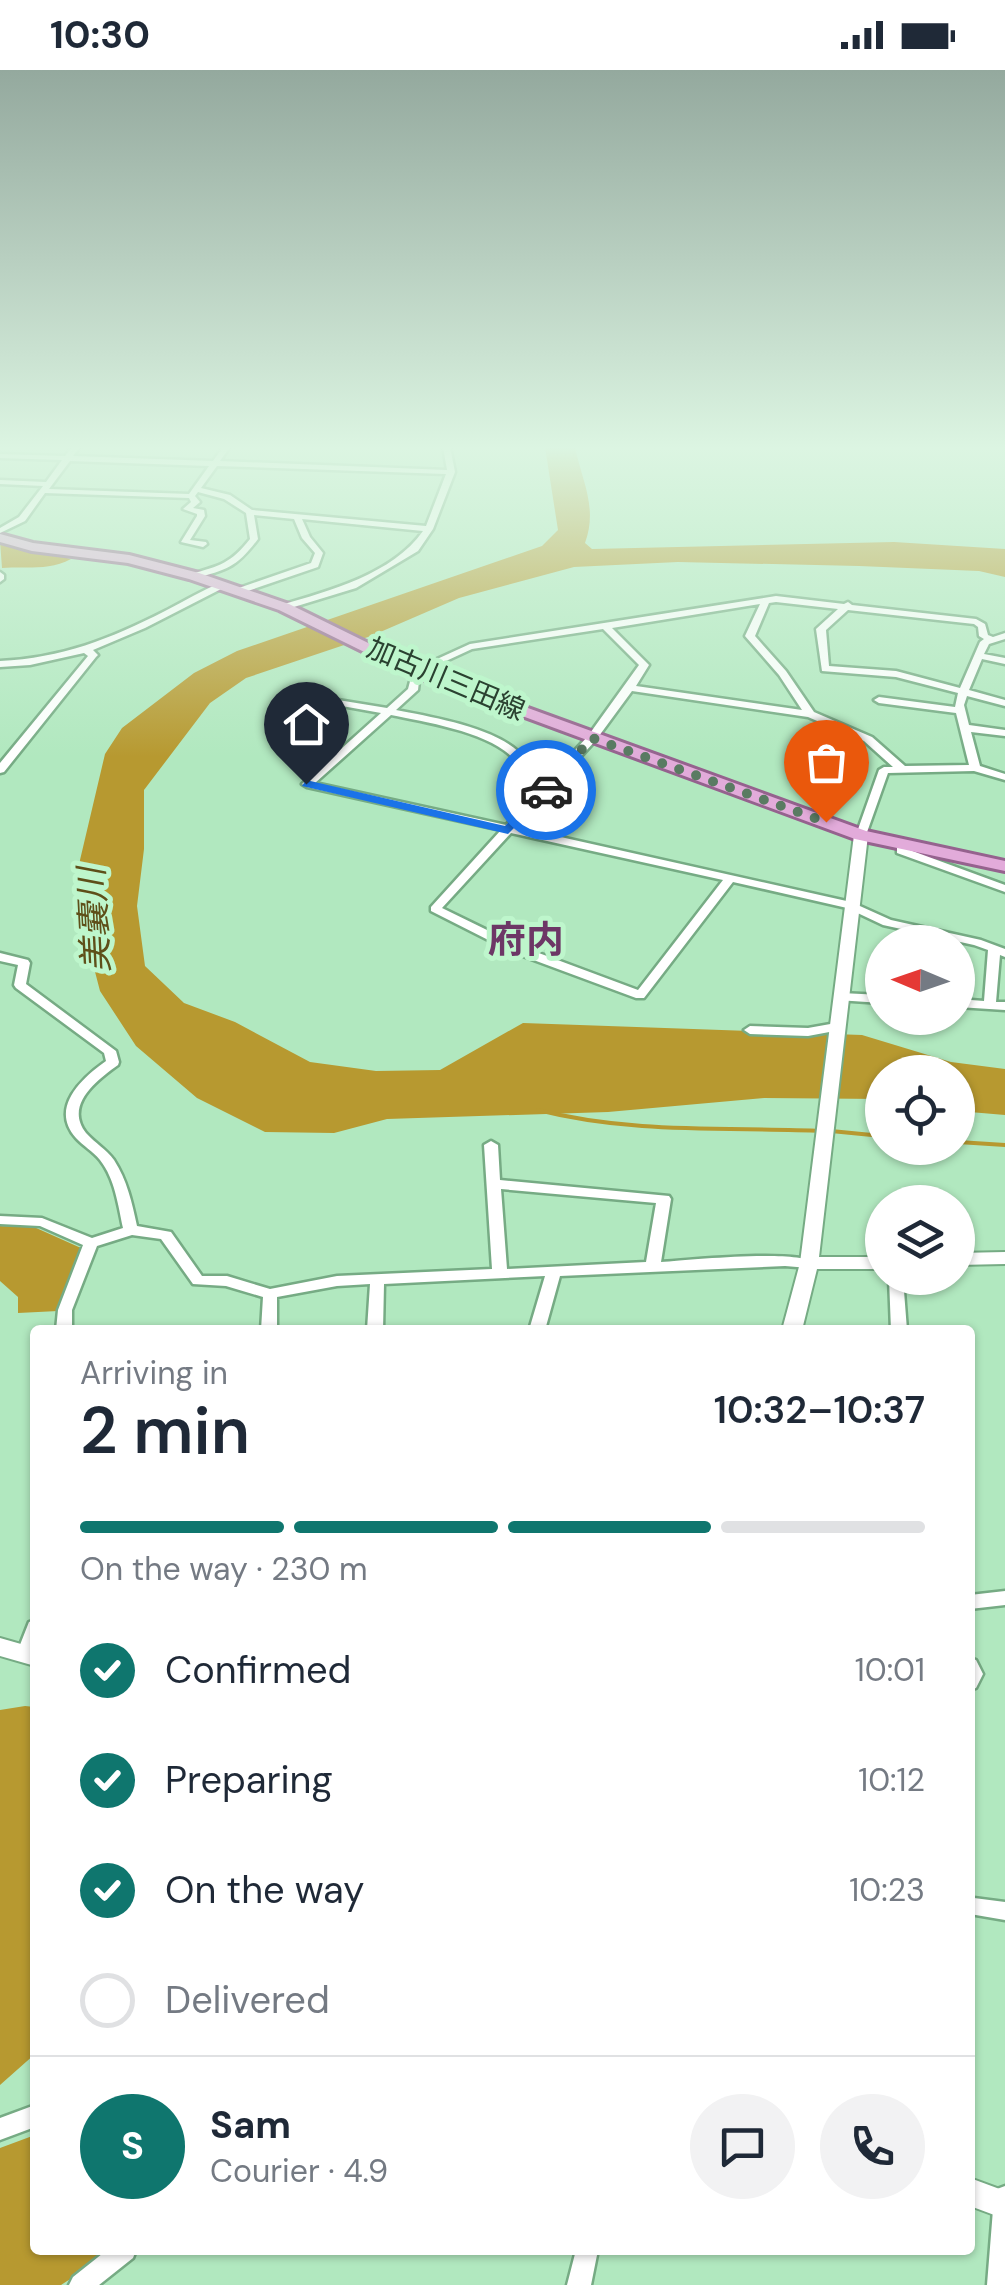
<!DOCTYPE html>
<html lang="en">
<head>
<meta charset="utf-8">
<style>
  body { margin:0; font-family:"DM Sans","Noto Sans JP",sans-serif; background:#f2f2f3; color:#1f2937; height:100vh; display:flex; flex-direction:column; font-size:38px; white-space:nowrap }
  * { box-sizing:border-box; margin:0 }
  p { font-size:32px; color:#747a83 }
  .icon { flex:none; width:55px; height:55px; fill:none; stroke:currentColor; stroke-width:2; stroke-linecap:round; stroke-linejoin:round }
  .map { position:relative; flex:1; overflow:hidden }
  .sheet { position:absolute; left:30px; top:1255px; width:945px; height:930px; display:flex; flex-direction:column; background:#fff; border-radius:10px; box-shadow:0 2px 8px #0004 }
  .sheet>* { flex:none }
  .needle { width:65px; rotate:272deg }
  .tools { position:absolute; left:865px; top:855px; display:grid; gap:20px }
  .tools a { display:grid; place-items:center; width:110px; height:110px; border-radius:50%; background:#fff; box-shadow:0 2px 8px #0004; font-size:50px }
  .pin { position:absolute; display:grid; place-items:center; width:85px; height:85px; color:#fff; margin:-102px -42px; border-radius:50% 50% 50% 0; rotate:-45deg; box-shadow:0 0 10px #0007 }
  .pin .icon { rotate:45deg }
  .courier { position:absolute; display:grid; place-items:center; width:100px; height:100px; margin:-50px; border:8px solid #1a73e8; border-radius:50%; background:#fff; color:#222; box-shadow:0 2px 12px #0007 }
  .overview em { font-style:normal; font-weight:600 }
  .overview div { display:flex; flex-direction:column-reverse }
  .overview { display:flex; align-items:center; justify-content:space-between; height:170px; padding:0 50px }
  h1 { font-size:65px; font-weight:600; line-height:75px }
  .bar { display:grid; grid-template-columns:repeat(4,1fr); gap:15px 10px; align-content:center; height:120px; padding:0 50px }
  .bar i { height:12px; border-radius:8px; background:#e0e1e3 }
  .bar .on { background:#0f766e }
  .bar p { grid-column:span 4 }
  .line { display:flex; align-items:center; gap:25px; padding:0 50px; border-top:2px solid #e0e1e3 }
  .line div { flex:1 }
  .round { display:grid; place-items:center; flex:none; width:105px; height:105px; border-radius:52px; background:#f2f2f3 }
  ol { padding:0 50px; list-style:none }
  li { display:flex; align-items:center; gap:30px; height:110px }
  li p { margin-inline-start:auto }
  li .icon { padding:10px; border-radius:50%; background:#0f766e; color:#fff; stroke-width:4 }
  li:last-child { color:#747a83 }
  li i { width:55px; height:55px; border:5px solid #e0e1e3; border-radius:50% }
  .status { display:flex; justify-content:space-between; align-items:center; height:70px; padding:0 50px; background:#fff; direction:ltr }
  .status svg { height:28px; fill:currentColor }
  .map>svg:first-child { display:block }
</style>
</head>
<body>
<div class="status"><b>10:30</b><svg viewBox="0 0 49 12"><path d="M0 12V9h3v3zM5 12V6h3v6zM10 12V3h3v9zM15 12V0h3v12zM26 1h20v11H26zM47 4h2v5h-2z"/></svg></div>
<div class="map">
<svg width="1005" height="2215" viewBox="0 0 1005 2215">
  <rect width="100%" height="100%" fill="#b1e8bf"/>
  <path fill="#b79930" d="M545,377H575C582,411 598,438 585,473L592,479L894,472L1005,479V507L979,501L859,496L678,492L574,497L459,528L371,566L246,608L210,633L144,720V779L137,836L145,896L184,933L235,952L310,992L376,1001L440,1000L523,953L862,965L951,992L1005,999V1045L958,1041V1002H882V1029L764,1028L608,1042L387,1049L334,1063L265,1062L197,1028L136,976L100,921L86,867L80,790L105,684L122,658L194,603L237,581L542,476L558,460Z
    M0,471L71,489C48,501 28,496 2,498Z
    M0,1156L34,1157L81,1178L58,1241L18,1243V1227L0,1211Z
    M25,1636L35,1637V1984L0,2015V1640Z
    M35,2065V2180H115L61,2215H0V2078Z"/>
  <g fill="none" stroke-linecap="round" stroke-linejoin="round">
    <path stroke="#b79930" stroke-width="4" d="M538,1040C632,1064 726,1057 822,1061
      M831,1061L882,1066
      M958,1072L1005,1075"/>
    <defs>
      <path id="minor" d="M72,377H80L73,386L213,391L223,377H230L220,391L447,400L443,377H450L455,402L433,459L418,481L356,518L284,540L281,539V535C329,521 393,504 423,461L302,449L310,467L323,483L318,497L239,524L235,521L236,519L311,493L315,483L302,468L294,449L254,445L258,469C236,498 228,499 194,509L190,506L191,504C220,496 231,493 250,469L246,443L224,429L198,422L195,426L200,432L193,438L204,440L205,446L190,470L206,472L207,474L203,477L181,472L197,446V444L183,439L191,432L189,428L45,423L25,451L0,463V458L19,447L43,416L0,414V410L46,412L62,390L0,388V384L65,386ZM70,391L209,396L189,424L49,419ZM217,396L446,404L426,456L252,440L230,425L201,418Z
        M0,502L4,505V509L0,512Z
        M222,512L226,515L225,517L145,558L93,580L98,585L96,587L4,702L0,703V693L88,586L84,583L30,595L0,597V591C62,588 110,569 165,541C184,531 203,520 222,512Z
        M776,526L844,534L848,532L852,535L976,549L985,554L988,565L993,567L1005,563V569L989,574L984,584L1005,588V594L982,589L969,620L1005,630V636L967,626L964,635L969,655L1005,660V666L971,662L980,696L1005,704V710L974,701L888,703L866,765L861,768L856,765L879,700L884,697H893L864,671L808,647L632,621L596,670L516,757L851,832L891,850L981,870L1005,879V887L1000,885L996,932H1005V940L958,937V929L984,931L988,880L974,875L883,855L847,838L733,812L644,928H636L512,882L431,841V837L501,760L307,717L302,714L381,643L292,627L289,626V622L387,638L408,619L413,600L470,574ZM776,532L838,539L816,559L822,601L896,607L958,623L955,637L879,627L874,630L879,633L956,643L969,695L905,696L872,667L814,642L786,601L755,566L769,533ZM760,534L745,566L779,605L802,640L636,616L649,595L612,558ZM848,540L974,554L978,557L979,566L984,569L980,572L960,618L896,601L829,596L826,560ZM603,559L639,595L588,666L543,715C535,704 529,691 519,682C492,657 432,647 396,640L418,620L420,603L472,579ZM391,645C426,652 488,662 513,688C523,698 529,711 538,721L506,755L315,713ZM511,763L723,810L638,920L520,876L442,838Z
        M902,772L907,775V779L1005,815V822L897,783V775Z
        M0,883L28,890L30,893L26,914L116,981L119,992L118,995C97,1010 64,1035 86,1063C95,1073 106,1079 114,1090C127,1110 132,1133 137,1156L171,1162L202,1206H227L270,1219L337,1206L492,1199L484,1075L491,1071L498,1075L500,1110L669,1126L671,1129L661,1192C691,1190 796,1179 816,1193L809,1198L785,1196L560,1206L545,1260H529L545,1206L384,1214L383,1260H367L370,1214L337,1216L277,1227V1260H261L263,1227L226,1216L193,1214L161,1169L132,1165L97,1176L72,1240V1260H56L58,1240L83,1175L40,1156L0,1154V1146L42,1148L92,1168L123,1158C118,1135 115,1109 100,1090C93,1081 83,1076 76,1068C49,1038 82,1008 106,991L104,983L16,918L14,915L18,895L0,891ZM501,1119L656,1133L646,1192L507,1199Z
        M841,923L882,925V933L837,930L835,927L837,924Z
        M836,953L840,954L842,957L840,960L808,966L750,964L744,960L750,956L808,958Z
        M889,1208H903L907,1260H891Z
        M1005,1521V1535L970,1539V1525Z
        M35,1550V1582L31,1590L25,1592L19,1590L16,1585L29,1552Z
        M970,1588L976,1590L983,1604L976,1618L970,1620Z
        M974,1828L1005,1832V1850L970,1844V1830Z
        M35,2035V2057L0,2070V2048Z
        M1005,2116V2215H987L994,2127L997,2119Z
        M107,2180H136L133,2188L99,2215H69L73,2207Z
        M576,2180H598L591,2215H567Z"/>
      <path id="tertiary" d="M861,761L868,765L819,1187H882V1199H817L802,1260H782L800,1193L854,765Z
        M1005,1182V1194L958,1195V1183Z
        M0,1568L35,1578V1596L0,1586Z
        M970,2108L1005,2121V2149L970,2136Z"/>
      <path id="primary" d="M0,464L33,473L129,485L199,503L289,534L421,599L866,761L1005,791V801L855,769L411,605L279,540L189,509L128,493L32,481L0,472Z"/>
    </defs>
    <use href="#minor" stroke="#76ab84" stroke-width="5"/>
    <use href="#tertiary" stroke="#76ab84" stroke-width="4"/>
    <use href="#primary" stroke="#95628e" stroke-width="6"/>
    <use href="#minor" fill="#fff" fill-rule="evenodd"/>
    <use href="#tertiary" fill="#fff" fill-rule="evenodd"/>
    <use href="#primary" fill="#e2abda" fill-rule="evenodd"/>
  </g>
  <linearGradient id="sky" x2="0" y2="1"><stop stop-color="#94a99e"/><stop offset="0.55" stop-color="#dcf5e2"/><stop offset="1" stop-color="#dcf5e2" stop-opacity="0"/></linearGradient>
  <rect width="1005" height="687" fill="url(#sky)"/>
  <path fill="#1a73e8" d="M306,710L505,756L541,717L552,720L508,764L302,716Z"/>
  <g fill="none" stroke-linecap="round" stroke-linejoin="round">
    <path stroke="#597b62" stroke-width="10" stroke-dasharray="0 18" d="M546,720L592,668L826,752"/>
  </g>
  <g text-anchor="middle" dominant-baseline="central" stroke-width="10" stroke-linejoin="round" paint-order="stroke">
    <g font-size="28" fill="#2a4130" stroke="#bef6cc">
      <text transform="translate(446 609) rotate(23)">加古川三田線</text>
    </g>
    <g font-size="35" font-style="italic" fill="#5e4f19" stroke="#bef6cc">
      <text transform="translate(94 850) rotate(-93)">美嚢川</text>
    </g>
    <g font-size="38" font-weight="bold" fill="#6d3766" stroke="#bef6cc">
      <text x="526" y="870">府内</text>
    </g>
  </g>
</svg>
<div class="tools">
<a><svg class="needle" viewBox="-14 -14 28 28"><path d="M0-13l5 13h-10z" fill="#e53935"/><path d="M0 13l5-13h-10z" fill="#747a83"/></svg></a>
<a><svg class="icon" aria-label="locate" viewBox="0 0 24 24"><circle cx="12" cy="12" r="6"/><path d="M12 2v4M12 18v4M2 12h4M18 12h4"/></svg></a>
<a><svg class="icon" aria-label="layers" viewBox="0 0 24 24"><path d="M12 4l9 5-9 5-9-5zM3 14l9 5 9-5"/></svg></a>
</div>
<div class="pin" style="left:826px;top:752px;background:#ea580c"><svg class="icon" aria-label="bag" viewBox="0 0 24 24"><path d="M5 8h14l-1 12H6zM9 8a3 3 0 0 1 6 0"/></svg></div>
<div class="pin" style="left:306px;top:714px;background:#1f2937"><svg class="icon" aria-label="home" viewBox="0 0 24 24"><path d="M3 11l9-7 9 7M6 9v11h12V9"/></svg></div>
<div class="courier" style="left:546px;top:720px"><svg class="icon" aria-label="car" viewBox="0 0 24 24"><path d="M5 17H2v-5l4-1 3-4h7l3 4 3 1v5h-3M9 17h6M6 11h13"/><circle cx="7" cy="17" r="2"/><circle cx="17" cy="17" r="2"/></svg></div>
<section class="sheet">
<div class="overview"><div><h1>2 min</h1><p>Arriving in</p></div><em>10:32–10:37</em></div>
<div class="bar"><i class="on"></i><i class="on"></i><i class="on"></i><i></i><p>On the way · 230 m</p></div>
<ol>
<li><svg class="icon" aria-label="check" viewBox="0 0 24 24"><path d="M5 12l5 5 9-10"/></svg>Confirmed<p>10:01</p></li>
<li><svg class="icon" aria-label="check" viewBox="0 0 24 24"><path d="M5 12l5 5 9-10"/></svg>Preparing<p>10:12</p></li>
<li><svg class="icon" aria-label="check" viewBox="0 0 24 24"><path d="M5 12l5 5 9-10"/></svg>On the way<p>10:23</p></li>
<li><i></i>Delivered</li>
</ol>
<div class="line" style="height:180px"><b class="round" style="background:#0f766e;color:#fff">S</b><div><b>Sam</b><p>Courier · 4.9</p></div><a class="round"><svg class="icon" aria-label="chat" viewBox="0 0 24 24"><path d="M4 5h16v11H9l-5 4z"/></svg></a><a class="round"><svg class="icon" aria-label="phone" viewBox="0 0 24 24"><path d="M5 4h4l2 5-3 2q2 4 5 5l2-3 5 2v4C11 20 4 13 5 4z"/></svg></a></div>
</section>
</div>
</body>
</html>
